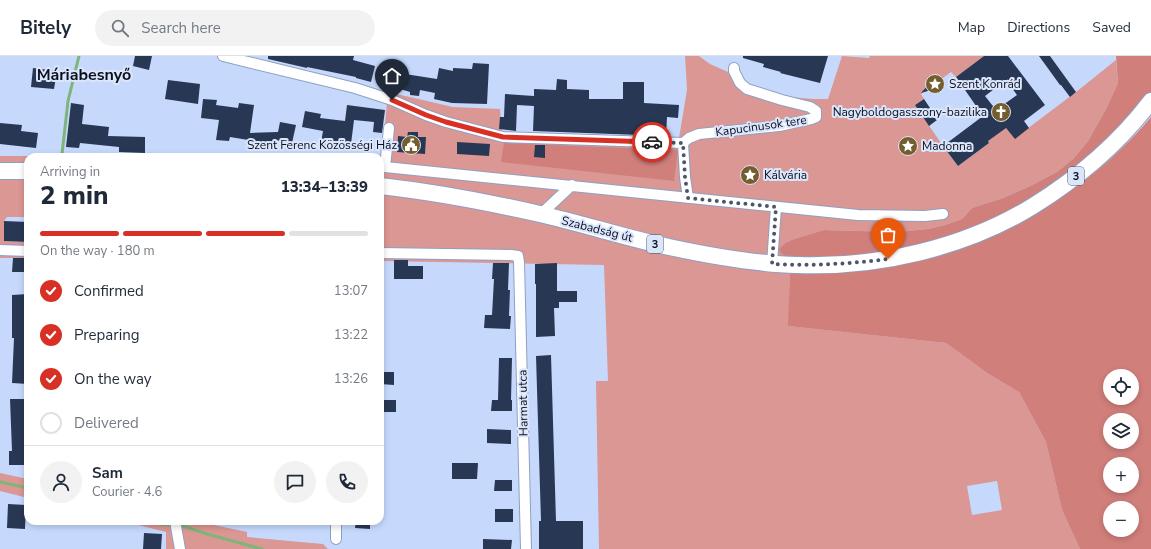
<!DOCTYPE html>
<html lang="en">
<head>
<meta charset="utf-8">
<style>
  body { margin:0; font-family:"Nunito Sans",sans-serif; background:#f2f2f3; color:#1f2937; height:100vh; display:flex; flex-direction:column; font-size:15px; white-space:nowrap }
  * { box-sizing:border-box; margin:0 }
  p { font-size:13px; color:#747a83 }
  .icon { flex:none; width:22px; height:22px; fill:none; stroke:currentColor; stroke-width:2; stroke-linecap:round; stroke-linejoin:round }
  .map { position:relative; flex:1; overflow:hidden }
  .side { position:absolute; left:24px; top:97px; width:360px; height:372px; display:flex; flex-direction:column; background:#fff; border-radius:12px; box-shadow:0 2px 6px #0003 }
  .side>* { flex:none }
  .tools { position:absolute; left:1103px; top:313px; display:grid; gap:8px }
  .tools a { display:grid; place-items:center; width:36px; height:36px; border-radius:50%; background:#fff; box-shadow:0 2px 6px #0003; font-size:20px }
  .pin { position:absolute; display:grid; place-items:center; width:34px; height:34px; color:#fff; margin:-41px -17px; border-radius:50% 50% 50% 0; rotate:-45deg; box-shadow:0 0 4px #0007 }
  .pin .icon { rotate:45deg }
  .courier { position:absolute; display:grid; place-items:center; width:40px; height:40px; margin:-20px; border:3px solid #d93025; border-radius:50%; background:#fff; color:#222; box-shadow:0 1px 5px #0007 }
  .head em { font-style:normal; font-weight:800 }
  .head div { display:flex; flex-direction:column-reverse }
  .head { display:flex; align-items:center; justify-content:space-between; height:68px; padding:0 16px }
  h1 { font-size:26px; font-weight:800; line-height:30px }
  .bar { display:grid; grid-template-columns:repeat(4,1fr); gap:6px 4px; align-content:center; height:48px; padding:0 16px }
  .bar i { height:5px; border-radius:3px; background:#e0e1e3 }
  .bar .current { background:#d93025 }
  .bar p { grid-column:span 4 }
  .line { display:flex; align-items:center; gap:10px; padding:0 16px; border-top:1px solid #e0e1e3 }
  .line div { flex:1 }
  .round { display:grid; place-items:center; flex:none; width:42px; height:42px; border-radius:21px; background:#f2f2f3 }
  ol { padding:0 16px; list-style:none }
  li { display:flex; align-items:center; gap:12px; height:44px }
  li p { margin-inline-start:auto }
  li .icon { padding:4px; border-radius:50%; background:#d93025; color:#fff; stroke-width:4 }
  li:last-child { color:#747a83 }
  li i { width:22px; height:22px; border:2px solid #e0e1e3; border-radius:50% }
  header { display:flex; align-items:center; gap:24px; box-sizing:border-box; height:56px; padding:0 20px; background:#fff; border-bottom:1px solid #e0e1e3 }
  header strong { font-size:19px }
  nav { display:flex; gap:22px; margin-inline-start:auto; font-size:14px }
  .search { width:280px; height:36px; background:#f2f2f3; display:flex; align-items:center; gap:10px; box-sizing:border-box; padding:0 14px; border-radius:22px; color:#747a83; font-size:15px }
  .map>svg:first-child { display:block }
</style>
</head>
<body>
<header>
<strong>Bitely</strong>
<div class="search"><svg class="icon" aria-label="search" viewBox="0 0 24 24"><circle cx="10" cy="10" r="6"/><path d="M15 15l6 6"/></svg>Search here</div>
<nav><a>Map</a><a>Directions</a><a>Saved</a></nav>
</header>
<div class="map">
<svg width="1151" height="493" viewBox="0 0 1151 493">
  <rect width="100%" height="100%" fill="#c6d9fd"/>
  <path fill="#db9793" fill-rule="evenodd" d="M685,0H699L710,8L728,16L735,24L746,28L789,41L813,43H828L842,0L869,2L870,0H984L956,21L951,16L921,38L924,43L915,49L943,90L958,110L989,87L988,85L1005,71L1015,82L1076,36L1116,4L1118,27L1106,53L1088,85L1073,103L1057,116L1028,131L1003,142L972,152L962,163L945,169L928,173L897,176L824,174L794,183L787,186V201L790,216L789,270L946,287L987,317L1019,336L1046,386L1062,454L1080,493H599L596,325H608L604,209L380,205V101H28V161H7L4,165V185L28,186V202H0V100H382L388,36L453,51L500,53L502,78L679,82L687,34ZM997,425L1002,454L972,459L967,430Z
    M0,417L28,423V442L0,435Z
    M123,465H195L247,476V481L323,488L328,493H166V476Z"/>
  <path fill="#d17f7b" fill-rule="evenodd" d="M1116,0H1151V36L1124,68L1061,125L1008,157L952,181L876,199L818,203L787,201L781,197L779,194L780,192L787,186L794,183L824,174L897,176L928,173L945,169L962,163L972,152L1003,142L1028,131L1057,116L1073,103L1088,85L1106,53L1118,27Z
    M1151,61V493H1080L1062,454L1046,386L1019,336L987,317L946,287L788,270L790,216C823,215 858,217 890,211C991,192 1085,139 1151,61ZM1110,320H1132V342H1110ZM1110,364H1132V386H1110ZM1110,408H1132V430H1110ZM1110,452H1132V474H1110Z
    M504,87L678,94L674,125L501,106Z"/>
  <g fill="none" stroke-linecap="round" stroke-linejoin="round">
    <path stroke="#7eb57a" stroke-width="3" d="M62,98L68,45L79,0
      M0,426L28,432
      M150,465L160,468L183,470L207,478L262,493"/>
  </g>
  <path fill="#283753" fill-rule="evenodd" d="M135,0H152L149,14L133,10Z
    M268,0H354L353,4L375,10L371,26L356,22V21L307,11V12L268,3Z
    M743,0H828L820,27L780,17L781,16L763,11L764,8L743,2Z
    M984,0H1008L1045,49L1024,65L1029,72L1015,83L1006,72L988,85L989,87L958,110L943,90L983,60L956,21ZM1006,24L1017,39L996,54L985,40Z
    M1039,0H1050L1076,36L1070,41L1061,29H1060Z
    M473,7L489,8L487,48L452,47L434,43L435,37L420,34L419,40L410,39V36L387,29L393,12L406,15L405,18L437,23L439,12L453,15V12L472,13Z
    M33,12L57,15L54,33L31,31Z
    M940,20L943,26L938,32L921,37L933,24Z
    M557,23L567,24V33L589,34V43H623V26H644V47L679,49L678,62L667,61L666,80L533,75L534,50L517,49L516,75L499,73L500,61H504L505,38L534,40V33L556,34Z
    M168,24L200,28L198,48L165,43Z
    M203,43L217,44L216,49L238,52L239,47L254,49L250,77L278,76L280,66L296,69L292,87L276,84V93H260V86L230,81L229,85L216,84L219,64L201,62Z
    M924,43L930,52L929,53L937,64L929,70L915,49Z
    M71,47L84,49L82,68L109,71L108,80L145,81V97L119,96V91L80,87L79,92L66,91Z
    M347,49L385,54L382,77L373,76L374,66L354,64L351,88L335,86L334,94L320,92L323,75L302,71L305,55L321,58L320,62L345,65Z
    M0,67L22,69L21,75L38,77L36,92L0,88Z
    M408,76H418V81H426L425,98L397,96L398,80L407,81Z
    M457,86L490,88L489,100L457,98Z
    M535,89H545V102L534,101Z
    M4,165L28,166V186L4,185Z
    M13,202H28V216H12Z
    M394,204H408V210H423V223H394Z
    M493,207H509L508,234H510L509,260H511L510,273L484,272L485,259H492L494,223H492Z
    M557,207V235H577V246H559V252H554L555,280L536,281V228H535V208Z
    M28,238V328L12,327L14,282H12V239Z
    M551,299L556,465H583V493H539V465H541L536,300Z
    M499,302H512L511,344H512V355H491L492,344H498Z
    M380,316H394V329L380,328Z
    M10,343H28V409H9V395H12Z
    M380,344H396V356H380Z
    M487,373L511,374V388L487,387Z
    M452,407H478L477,423H452Z
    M495,424H512V435H494Z
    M8,448L26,449L25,473L7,472Z
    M495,453H513V466H495Z
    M356,465H370V473L355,472Z
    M144,477L162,478L161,493H143Z
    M483,483L512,484L511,493H483Z"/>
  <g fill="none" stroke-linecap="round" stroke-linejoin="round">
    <defs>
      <path id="street" d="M223,0L355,32L392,44L426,59L446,66L503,81L683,87
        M389,72L385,111L858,159L925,160L943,158
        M683,87L689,82L699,78L779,70L811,63L816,61V55L810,51L782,44L747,33L740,27L734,15V12
        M683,87L685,121L688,142
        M541,158L572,129
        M0,194L28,195
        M380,197L511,199L518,200L519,206L526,493
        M772,208L776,151
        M175,465L180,493
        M336,483V465"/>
      <path id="primary" d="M0,115H28
        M380,130C434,136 487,146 540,158C584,168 626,182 669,191C711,200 754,208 797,209C877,212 965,192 1033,150C1078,122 1119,87 1151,45"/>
    </defs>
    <use href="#street" stroke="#8ea0c2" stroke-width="12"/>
    <use href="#primary" stroke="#8ea0c2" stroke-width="18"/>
    <use href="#street" stroke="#fff" stroke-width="10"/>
    <use href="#primary" stroke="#fff" stroke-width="16"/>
  </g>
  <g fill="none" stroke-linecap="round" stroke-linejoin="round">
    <path stroke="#4c566b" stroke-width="4" stroke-dasharray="0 7.2" d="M652,86L683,87L685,121L688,142L776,151L772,208C811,210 849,208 888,203"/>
    <path stroke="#d93025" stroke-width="5" d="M392,44L426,59L446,66L503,81L652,86"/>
  </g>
  <defs>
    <symbol id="sight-disc" viewBox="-11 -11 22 22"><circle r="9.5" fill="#755d2d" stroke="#dbe6fc"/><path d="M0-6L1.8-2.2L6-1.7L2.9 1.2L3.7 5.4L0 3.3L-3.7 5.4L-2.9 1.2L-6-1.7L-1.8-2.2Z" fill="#fff"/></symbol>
    <symbol id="church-disc" viewBox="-11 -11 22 22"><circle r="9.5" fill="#755d2d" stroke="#dbe6fc"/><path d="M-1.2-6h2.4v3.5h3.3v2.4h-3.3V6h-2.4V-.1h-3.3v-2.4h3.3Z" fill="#fff"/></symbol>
    <symbol id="civic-disc" viewBox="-11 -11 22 22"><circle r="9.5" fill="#755d2d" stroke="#dbe6fc"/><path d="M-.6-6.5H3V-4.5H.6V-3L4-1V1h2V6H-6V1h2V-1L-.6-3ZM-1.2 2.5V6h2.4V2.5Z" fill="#fff"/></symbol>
  </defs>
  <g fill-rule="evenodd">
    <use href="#sight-disc" x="924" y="17" width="22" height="22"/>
    <use href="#church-disc" x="990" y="45" width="22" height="22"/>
    <use href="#civic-disc" x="400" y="78" width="22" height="22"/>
    <use href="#sight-disc" x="897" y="79" width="22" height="22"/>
    <use href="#sight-disc" x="739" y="108" width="22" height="22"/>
  </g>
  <g text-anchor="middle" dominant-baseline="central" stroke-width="4" stroke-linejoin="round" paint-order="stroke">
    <g fill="#dbe6fc" stroke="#49505f" stroke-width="1">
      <rect x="1068" y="111" width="16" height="18" rx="3"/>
      <rect x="647" y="179" width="16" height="18" rx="3"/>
    </g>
    <g font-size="11" font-weight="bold" fill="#0a101c">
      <text x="1076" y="120">3</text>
      <text x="655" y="188">3</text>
    </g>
    <g font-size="12" fill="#0a101c" stroke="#dbe6fc" text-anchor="start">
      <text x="949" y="28">Szent Konrád</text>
      <text x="987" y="56" text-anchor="end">Nagyboldogasszony-bazilika</text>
      <text x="397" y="89" text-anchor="end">Szent Ferenc Közösségi Ház</text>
      <text x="922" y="90">Madonna</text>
      <text x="764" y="119">Kálvária</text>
    </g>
    <g font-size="12" fill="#0a101c" stroke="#dbe6fc">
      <text transform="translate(761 70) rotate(-8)">Kapucinusok tere</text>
      <text transform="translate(597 173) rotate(14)">Szabadság út</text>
      <text transform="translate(523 347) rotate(-91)">Harmat utca</text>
    </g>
    <g font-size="16" font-weight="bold" fill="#0a101c" stroke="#dbe6fc">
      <text x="84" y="19">Máriabesnyő</text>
    </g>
  </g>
</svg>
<div class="tools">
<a><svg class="icon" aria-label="locate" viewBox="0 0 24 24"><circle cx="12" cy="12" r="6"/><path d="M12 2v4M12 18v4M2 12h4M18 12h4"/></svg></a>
<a><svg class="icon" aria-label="layers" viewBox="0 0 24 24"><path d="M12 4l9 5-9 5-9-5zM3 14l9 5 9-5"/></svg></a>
<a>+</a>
<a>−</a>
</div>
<div class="pin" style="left:888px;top:203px;background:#ea580c"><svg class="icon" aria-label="bag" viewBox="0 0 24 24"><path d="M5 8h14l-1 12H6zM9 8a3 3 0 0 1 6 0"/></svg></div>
<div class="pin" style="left:392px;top:44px;background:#1f2937"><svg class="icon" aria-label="home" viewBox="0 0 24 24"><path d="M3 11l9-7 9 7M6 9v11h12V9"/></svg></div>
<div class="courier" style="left:652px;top:86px"><svg class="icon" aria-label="car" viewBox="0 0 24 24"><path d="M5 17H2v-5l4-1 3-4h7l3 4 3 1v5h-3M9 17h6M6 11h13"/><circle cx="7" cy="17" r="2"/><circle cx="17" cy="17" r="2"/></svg></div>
<section class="side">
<div class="head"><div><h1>2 min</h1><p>Arriving in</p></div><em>13:34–13:39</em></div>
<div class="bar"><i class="current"></i><i class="current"></i><i class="current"></i><i></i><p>On the way · 180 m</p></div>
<ol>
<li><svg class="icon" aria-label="check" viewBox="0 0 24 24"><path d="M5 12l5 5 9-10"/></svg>Confirmed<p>13:07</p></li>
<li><svg class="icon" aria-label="check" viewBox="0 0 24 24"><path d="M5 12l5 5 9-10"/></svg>Preparing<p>13:22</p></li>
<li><svg class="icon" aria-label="check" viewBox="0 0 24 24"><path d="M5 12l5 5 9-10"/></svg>On the way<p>13:26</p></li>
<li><i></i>Delivered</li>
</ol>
<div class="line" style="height:72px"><a class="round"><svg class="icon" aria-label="person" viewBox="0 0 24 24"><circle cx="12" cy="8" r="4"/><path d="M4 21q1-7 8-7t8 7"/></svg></a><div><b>Sam</b><p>Courier · 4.6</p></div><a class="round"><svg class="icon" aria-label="chat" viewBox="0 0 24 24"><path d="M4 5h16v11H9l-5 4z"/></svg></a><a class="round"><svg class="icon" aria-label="phone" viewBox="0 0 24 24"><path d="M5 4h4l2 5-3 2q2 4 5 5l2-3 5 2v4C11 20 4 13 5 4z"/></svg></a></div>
</section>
</div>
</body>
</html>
